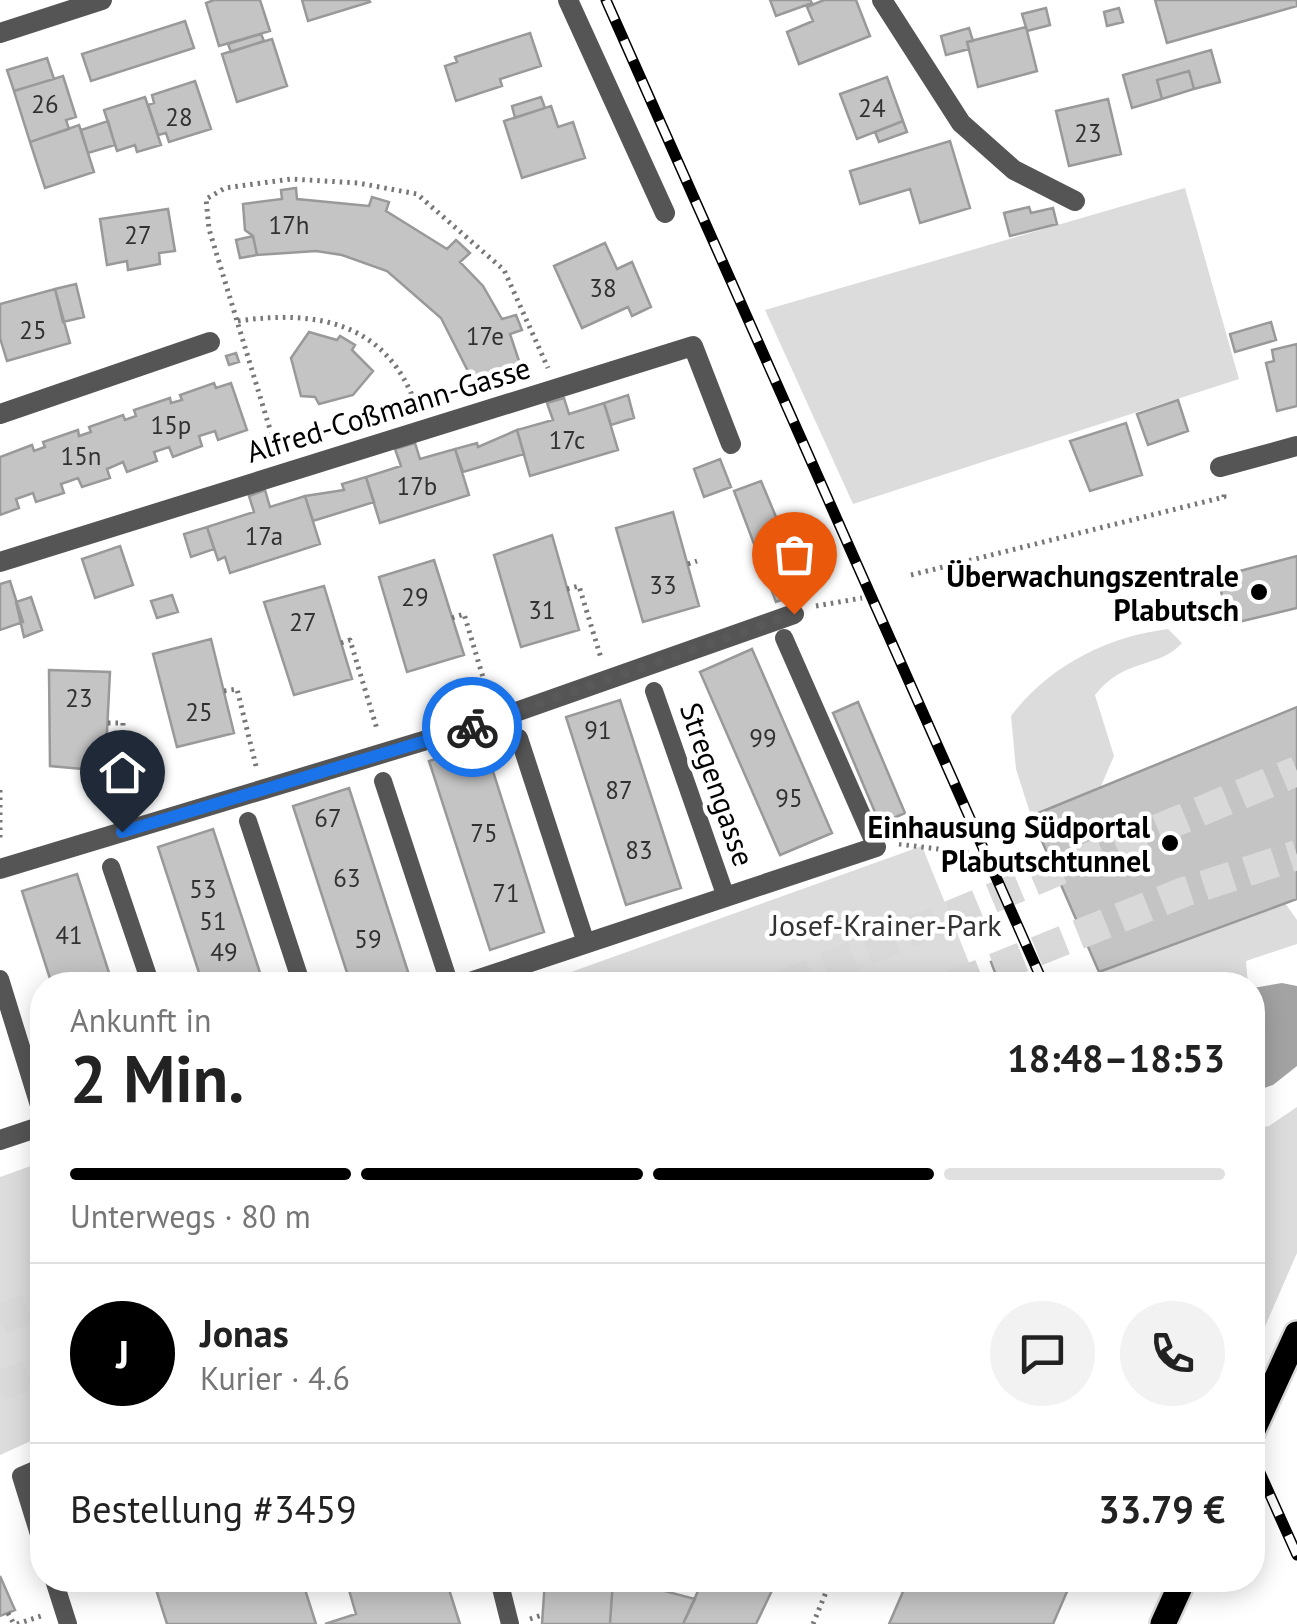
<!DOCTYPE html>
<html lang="de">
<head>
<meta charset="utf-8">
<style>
  body { margin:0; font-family:"PT Sans",sans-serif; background:#f2f2f2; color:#222; height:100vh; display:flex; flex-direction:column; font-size:38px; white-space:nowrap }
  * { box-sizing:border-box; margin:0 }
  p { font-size:32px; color:#767676 }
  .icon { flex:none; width:55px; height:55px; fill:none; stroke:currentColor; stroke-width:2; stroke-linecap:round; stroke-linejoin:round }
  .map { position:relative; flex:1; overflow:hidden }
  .side { position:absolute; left:30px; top:972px; width:1235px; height:620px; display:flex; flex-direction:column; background:#fff; border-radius:40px; box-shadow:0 5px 25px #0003 }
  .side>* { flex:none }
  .pin { position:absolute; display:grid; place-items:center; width:85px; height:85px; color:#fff; margin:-102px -42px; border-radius:50% 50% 50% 0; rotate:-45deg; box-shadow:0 0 10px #0007 }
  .pin .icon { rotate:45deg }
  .courier { position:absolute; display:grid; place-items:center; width:100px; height:100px; margin:-50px; border:8px solid #1a73e8; border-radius:50%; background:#fff; color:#222; box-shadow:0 2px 12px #0007 }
  .summary em { font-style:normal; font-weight:800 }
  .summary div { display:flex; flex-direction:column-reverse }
  .summary { display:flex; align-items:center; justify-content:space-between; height:170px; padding:0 40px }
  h1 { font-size:65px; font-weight:800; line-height:75px }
  .bar { display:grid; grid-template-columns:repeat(4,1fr); gap:15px 10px; align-content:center; height:120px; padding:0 40px }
  .bar i { height:12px; border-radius:8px; background:#e0e0e0 }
  .bar .selected { background:#000 }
  .bar p { grid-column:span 4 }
  .line { display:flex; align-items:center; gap:25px; padding:0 40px; border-top:2px solid #e0e0e0 }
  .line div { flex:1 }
  .round { display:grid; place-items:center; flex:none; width:105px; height:105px; border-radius:52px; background:#f2f2f2 }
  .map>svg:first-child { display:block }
</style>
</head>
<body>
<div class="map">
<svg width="1297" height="1624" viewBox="0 0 1297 1624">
  <rect width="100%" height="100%" fill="#fff"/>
  <path fill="#dcdcdc" d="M1185,188L1239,379L853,504L765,310Z
    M1168,629L1182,643C1159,669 1125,657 1095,695L1114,756L1101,786L1031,816L1016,769L1011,716C1049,666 1106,637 1168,629Z
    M922,846L978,985H535Z
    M1285,903L1297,920V944L1246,961L1248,985H1105L1099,972Z
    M1297,1107V1253L1253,1354V1129L1269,1126Z
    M42,1162V1436L0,1455V1177Z"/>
  <path fill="#a3a3a3" d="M1282,983L1297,986V1066L1273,1085L1253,1092V988Z"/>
  <path fill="#c4c4c4" stroke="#999" stroke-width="2.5" d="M214,0H260L270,31L219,46L206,3Z
    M302,0H369L370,2L308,21Z
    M770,0H810L812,3L776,16Z
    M824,0H856L870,36L799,64L787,32L813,21L807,7Z
    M1155,0H1297V6L1167,43Z
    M1046,8L1050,25L1027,31L1022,14Z
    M1119,8L1123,22L1107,26L1104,12Z
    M185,21L194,48L91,81L82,54Z
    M1026,27L1037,71L978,87L967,42Z
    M969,28L973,41L967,42L969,49L946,55L941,36Z
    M530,33L541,66L500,79L502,86L456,101L445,66L457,62L455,57Z
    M261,34L264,41L231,52L228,44Z
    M272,39L287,86L237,102L222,54Z
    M1211,50L1220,82L1194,89L1189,71L1157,80L1162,99L1132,108L1123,75Z
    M47,58L54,79L14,91L7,70Z
    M1189,71L1194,89L1162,99L1157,80Z
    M63,76L76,117L66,120L69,129L30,142L14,91Z
    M887,77L903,121L857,139L840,94Z
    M195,81L211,129L169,142L166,133L158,135L148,105L154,103L152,95Z
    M145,97L161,145L137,152L135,145L117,151L104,110Z
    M541,97L545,108L515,118L512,106Z
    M1108,99L1121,154L1069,166L1056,111Z
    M551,106L558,127L573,122L585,158L522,178L504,121Z
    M108,121L115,145L88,153L81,130Z
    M903,121L907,132L879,142L875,132Z
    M79,125L94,172L45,188L30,142Z
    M950,141L970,208L920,223L910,189L860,204L850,171Z
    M296,188L297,199L369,206L372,197L389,202L386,211L447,249L456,240L470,253L460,262L483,286L502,319L516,315L522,330L510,334L522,370L474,383L441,318L387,271L342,255L316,251L257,255L253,236L245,230L243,204L282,199L281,190Z
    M1029,207L1031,213L1053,208L1057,224L1010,236L1004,213Z
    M168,209L175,251L159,253L160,264L128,270L127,261L107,265L100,219Z
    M253,236L257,255L240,258L236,240Z
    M605,243L617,269L632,262L651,307L632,316L628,307L582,328L554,266Z
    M76,284L84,317L63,322L55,289Z
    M55,289L70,343L7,361L0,338V304Z
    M1271,322L1276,340L1235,352L1230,334Z
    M309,332L337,340L340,336L355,345L352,350L373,371L353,395L319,404L315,397L301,396L291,358Z
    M1297,344V406L1277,411L1266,363L1274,361L1272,350Z
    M236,353L239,362L229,365L226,356Z
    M214,383L216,388L231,383L247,430L218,440L215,431L199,436L202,446L173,457L169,447L154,452L157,461L127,472L123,462L107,469L110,478L82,487L78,478L61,484L64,493L36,502L33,493L16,499L19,508L0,515V457L32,445L34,451L45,447L43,442L78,430L79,436L91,432L89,427L123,415L125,420L136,416L134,410L170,398L171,403L182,400L180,395Z
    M628,395L634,418L611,425L604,403Z
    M564,398L569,414L604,403L618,450L530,476L517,430L553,420L547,403Z
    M1178,400L1188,431L1148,445L1137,414Z
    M1126,423L1142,475L1090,491L1070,441Z
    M517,430L524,454L463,472L455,449L477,443L478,447Z
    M415,443L420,459L455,449L469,495L380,523L366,477L401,466L395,449Z
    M720,459L731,487L704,497L694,469Z
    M366,477L374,502L313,521L305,496L344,490L342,484Z
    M761,481L807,591L776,602L734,491Z
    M265,490L270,507L305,496L320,544L230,573L225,557L218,560L207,527L254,512L249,496Z
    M673,512L699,606L643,622L616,528Z
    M207,527L214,549L191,557L184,534Z
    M552,535L579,630L521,647L494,555Z
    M120,546L133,585L95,598L82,559Z
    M1297,556V608L1230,624L1217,577Z
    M434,560L464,655L407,672L379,577Z
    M10,581L23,622L0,630V584Z
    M324,586L352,679L294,695L264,602Z
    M172,595L178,612L157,618L151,601Z
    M31,597L42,630L24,637L16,602Z
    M211,639L234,733L177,747L153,654Z
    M752,649L832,833L780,855L700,672Z
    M49,670L110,672L105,771L50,766Z
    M620,700L681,888L626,905L566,717Z
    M858,702L905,813L880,824L833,713Z
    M1297,707V899L1099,972L1031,816Z
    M484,743L544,932L490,950L429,761Z
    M349,788L409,975L378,985H351L293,806Z
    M213,829L264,985H203L158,847Z
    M77,874L113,985H52L22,891Z
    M981,918L988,935L980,938L973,921Z
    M999,959L1005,972L996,975L991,962Z
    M0,1576L15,1610L0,1616Z
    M153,1580H302L316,1624H167Z
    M346,1580H446L460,1624H325L356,1614Z
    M545,1580H613L610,1624H542Z
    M613,1580H623L695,1599L683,1624H610Z
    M703,1580H777L756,1624H683Z
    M908,1580H1072L1053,1624H889Z"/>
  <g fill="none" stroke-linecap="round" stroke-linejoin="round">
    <path stroke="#d9d9d9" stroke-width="30" stroke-dasharray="30 15" stroke-linecap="butt" d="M784,985L1297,771
      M953,985L1184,892L1297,855
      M0,1320L42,1302
      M0,1386L42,1370"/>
    <defs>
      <path id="primary" d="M1252,1432L1297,1334
        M1163,1624L1183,1580"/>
    </defs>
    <use href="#primary" stroke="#dbdbdb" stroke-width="30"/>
    <path stroke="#777" stroke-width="5" stroke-dasharray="2.5 5" stroke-linecap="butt" d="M238,321C320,309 388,324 417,408
      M276,449L209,229L206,199L225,188L291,179L358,183L417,194L504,270L548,368
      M688,564L697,561
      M911,575L1224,497V492
      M567,589L579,586L601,658
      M816,606L862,598
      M452,618L464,614L488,694
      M341,643L350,640L377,729
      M224,691L237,689L256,766
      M108,723H123L120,810
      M0,790V842
      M899,844L961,852L973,849
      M8,1613L14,1624
      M530,1619L542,1615
      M17,1624L41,1616
      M813,1624L831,1580"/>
    <path stroke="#555" stroke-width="18" d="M784,638L876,847
      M654,691L726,897
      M519,738L586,943
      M383,781L450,985
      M248,821L302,985
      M111,867L151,985
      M0,979L42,1115
      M42,1467L21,1476L42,1544
      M54,1580L68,1624
      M499,1580L510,1624"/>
    <path stroke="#555" stroke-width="20" d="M568,0L665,213
      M882,0L961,123L1014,170L1075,201
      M0,33L102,0
      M0,414L210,342
      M1220,467L1297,446
      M0,562L693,346L731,444
      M0,869L496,719L794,614
      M461,985L876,847
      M0,1140L42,1126"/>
    <use href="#primary" stroke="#000" stroke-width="25"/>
    <defs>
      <path id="rail" d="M606,0L1044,985
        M1252,1455L1297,1555"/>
    </defs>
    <use href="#rail" stroke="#000" stroke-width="11"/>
    <use href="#rail" stroke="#fff" stroke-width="8" stroke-dasharray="22" stroke-linecap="butt"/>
  </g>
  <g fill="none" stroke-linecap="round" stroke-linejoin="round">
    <path stroke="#595959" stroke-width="10" stroke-dasharray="0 18" d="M472,727L794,614"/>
    <path stroke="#1a73e8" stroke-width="12" d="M122,832L472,727"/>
  </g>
  <g fill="#000" stroke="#fff" stroke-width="4">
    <circle cx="1259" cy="592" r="10"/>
    <circle cx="1170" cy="843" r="10"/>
  </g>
  <g text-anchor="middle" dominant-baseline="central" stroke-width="9" stroke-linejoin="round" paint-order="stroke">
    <g font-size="25" fill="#313131">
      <text x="45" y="104">26</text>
      <text x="872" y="108">24</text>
      <text x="179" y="117">28</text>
      <text x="1088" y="133">23</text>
      <text x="289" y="225">17h</text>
      <text x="138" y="235">27</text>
      <text x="603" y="288">38</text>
      <text x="33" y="330">25</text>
      <text x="485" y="336">17e</text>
      <text x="171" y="425">15p</text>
      <text x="567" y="440">17c</text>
      <text x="81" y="456">15n</text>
      <text x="417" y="486">17b</text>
      <text x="264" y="536">17a</text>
      <text x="663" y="585">33</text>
      <text x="415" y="597">29</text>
      <text x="542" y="610">31</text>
      <text x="303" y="622">27</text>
      <text x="79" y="698">23</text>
      <text x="199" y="712">25</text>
      <text x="598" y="730">91</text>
      <text x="763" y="738">99</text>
      <text x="619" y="790">87</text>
      <text x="789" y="798">95</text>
      <text x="328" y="818">67</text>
      <text x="484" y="833">75</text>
      <text x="639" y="850">83</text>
      <text x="347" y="878">63</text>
      <text x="203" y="889">53</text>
      <text x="506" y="893">71</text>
      <text x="213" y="921">51</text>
      <text x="69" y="935">41</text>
      <text x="368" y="939">59</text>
      <text x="224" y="952">49</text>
    </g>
    <g font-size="30" fill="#000" stroke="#fff">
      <text transform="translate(388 409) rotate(-17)">Alfred-Coßmann-Gasse</text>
      <text transform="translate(718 784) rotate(71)">Stregengasse</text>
    </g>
    <g font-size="30" font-weight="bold" fill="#000" stroke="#fff" text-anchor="end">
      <text x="1239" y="575">Überwachungszentrale<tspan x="1239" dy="34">Plabutsch</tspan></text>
      <text x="1150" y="826">Einhausung Südportal<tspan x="1150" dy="34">Plabutschtunnel</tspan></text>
    </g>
    <g font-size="30" fill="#333" stroke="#fff">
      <text x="886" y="924">Josef-Krainer-Park</text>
    </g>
  </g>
</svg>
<div class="pin" style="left:794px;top:614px;background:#ea580c"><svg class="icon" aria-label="bag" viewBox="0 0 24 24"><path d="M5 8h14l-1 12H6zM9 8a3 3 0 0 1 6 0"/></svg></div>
<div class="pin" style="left:122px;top:832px;background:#1f2937"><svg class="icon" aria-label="home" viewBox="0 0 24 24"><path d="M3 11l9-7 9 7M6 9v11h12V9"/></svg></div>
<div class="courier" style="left:472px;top:727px"><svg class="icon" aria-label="bike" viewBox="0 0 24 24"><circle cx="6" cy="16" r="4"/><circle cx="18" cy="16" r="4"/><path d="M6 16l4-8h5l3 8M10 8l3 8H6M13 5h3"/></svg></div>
<section class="side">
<div class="summary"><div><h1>2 Min.</h1><p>Ankunft in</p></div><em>18:48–18:53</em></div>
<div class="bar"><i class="selected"></i><i class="selected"></i><i class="selected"></i><i></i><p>Unterwegs · 80 m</p></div>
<div class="line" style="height:180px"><b class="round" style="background:#000;color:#fff">J</b><div><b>Jonas</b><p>Kurier · 4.6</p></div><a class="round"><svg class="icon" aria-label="chat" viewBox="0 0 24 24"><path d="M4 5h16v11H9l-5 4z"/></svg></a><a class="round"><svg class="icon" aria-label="phone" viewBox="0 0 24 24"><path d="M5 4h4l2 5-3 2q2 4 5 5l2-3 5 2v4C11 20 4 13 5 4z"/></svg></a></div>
<div class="line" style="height:130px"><div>Bestellung #3459</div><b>33.79 €</b></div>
</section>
</div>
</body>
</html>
